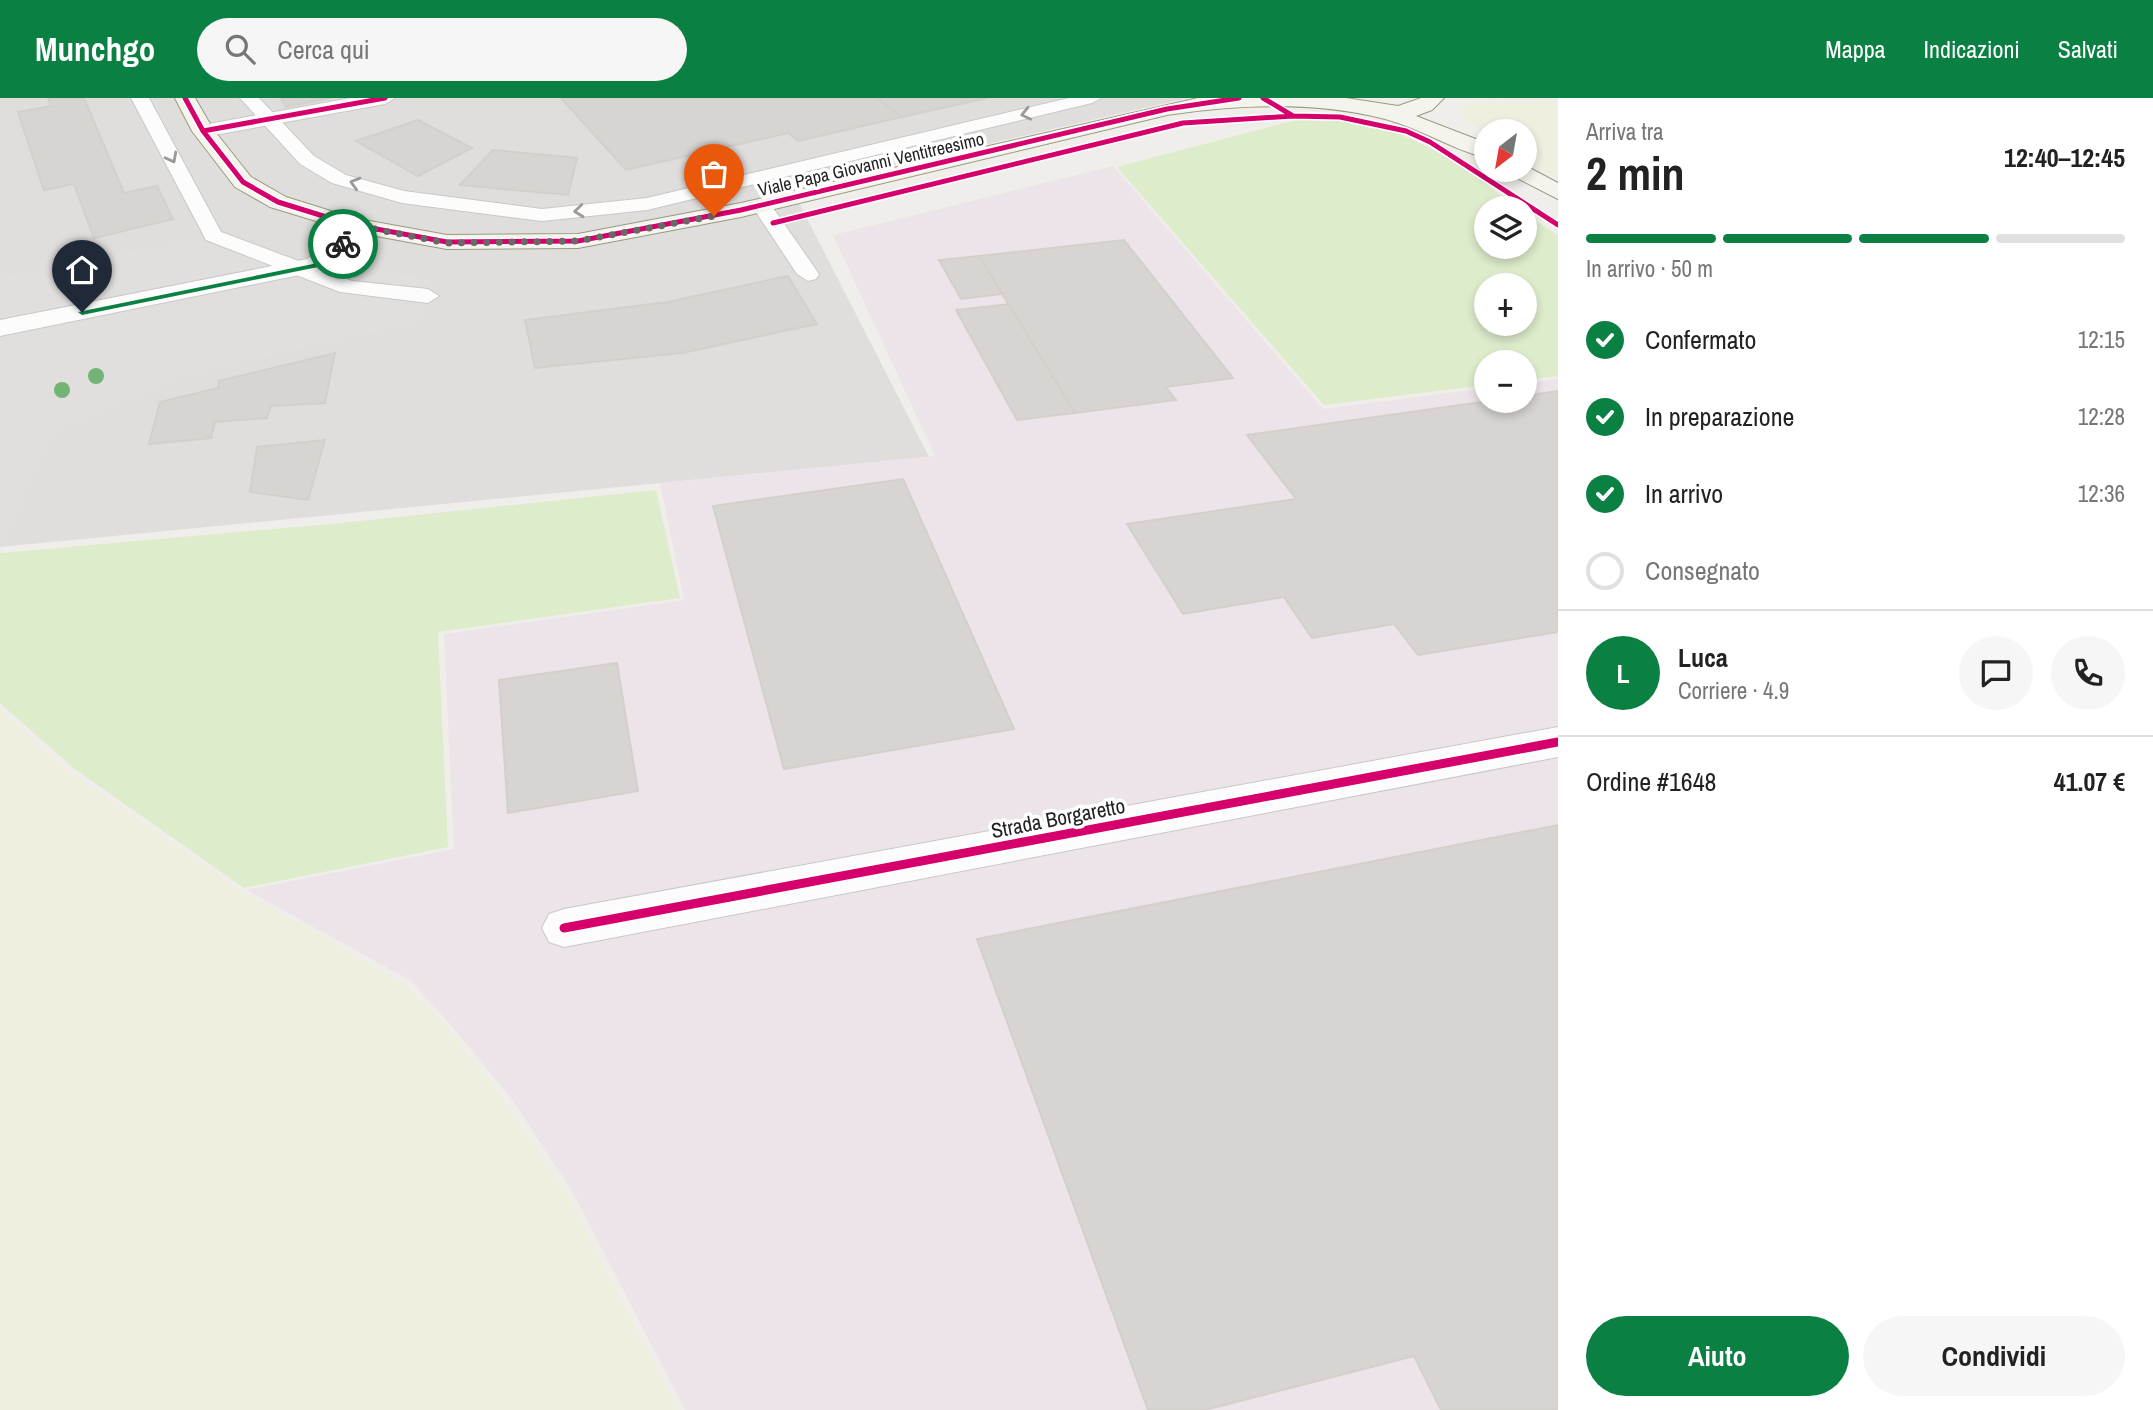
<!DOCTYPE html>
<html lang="it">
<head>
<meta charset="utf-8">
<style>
  body { margin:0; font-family:"Archivo Narrow",sans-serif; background:#f6f6f6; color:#222; height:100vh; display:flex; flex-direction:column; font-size:26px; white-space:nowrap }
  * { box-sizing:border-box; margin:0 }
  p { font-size:23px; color:#767676 }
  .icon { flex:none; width:38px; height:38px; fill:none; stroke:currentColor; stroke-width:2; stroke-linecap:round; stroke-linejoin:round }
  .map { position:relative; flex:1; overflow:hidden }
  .details { display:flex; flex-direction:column; background:#fff; width:595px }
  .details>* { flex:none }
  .needle { width:46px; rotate:211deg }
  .tools { position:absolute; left:1474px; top:21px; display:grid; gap:14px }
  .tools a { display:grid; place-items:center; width:63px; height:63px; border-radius:50%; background:#fff; box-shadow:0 4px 10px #0003; font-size:35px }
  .pin { position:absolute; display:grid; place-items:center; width:60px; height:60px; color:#fff; margin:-72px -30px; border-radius:50% 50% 50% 0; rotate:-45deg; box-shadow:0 0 7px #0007 }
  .pin .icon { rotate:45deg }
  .courier { position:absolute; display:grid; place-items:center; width:70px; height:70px; margin:-35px; border:5px solid #0b8043; border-radius:50%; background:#fff; color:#222; box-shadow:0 2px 9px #0007 }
  .overview em { font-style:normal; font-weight:700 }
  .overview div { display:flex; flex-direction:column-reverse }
  .overview { display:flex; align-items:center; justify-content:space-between; height:119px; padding:0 28px }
  h1 { font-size:46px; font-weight:700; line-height:52px }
  .bar { display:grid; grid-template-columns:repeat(4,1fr); gap:10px 7px; align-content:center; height:84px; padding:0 28px }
  .bar i { height:9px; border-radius:5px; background:#e0e0e0 }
  .bar .active { background:#0b8043 }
  .bar p { grid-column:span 4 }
  .line { display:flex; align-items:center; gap:18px; padding:0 28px; border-top:2px solid #e0e0e0 }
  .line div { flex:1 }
  .round { display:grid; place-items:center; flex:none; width:74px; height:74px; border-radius:37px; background:#f6f6f6 }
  ol { padding:0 28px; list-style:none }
  li { display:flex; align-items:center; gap:21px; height:77px }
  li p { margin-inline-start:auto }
  li .icon { padding:7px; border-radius:50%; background:#0b8043; color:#fff; stroke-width:4 }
  li:last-child { color:#767676 }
  li i { width:38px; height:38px; border:4px solid #e0e0e0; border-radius:50% }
  .cta { display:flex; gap:14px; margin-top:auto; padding:14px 28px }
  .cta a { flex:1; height:80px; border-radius:42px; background:#0b8043; color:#fff; font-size:28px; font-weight:700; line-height:80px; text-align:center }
  .cta a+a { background:#f6f6f6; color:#222 }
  header { display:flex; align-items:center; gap:42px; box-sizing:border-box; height:98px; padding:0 35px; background:#0b8043; color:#fff }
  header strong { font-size:33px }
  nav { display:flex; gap:38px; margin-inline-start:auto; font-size:24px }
  .search { width:490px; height:63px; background:#f6f6f6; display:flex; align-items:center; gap:18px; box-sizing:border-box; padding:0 24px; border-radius:38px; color:#767676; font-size:26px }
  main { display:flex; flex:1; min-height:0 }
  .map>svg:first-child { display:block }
</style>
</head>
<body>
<header>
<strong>Munchgo</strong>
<div class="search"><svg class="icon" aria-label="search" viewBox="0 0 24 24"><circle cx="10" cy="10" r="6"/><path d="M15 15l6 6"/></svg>Cerca qui</div>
<nav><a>Mappa</a><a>Indicazioni</a><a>Salvati</a></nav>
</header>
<main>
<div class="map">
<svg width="1558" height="1312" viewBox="0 0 1558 1312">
  <rect width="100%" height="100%" fill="#f0eeeb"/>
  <path fill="#dfdedc" d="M0,0H1188L792,91L929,359L0,449Z"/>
  <path fill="#ede4e9" d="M1113,68L1323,311L1486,290V303H1524V285L1558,281V1312H685L572,1093L513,1003L451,927L411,883L247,792L454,751L444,536L684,502L660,385L935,358L833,137Z"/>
  <path fill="#efefdf" d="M1558,3V81L1524,60V33H1486V36L1464,23L1460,14L1463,8L1473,5Z
    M0,612L67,672L241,792L406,887L447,930L508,1007L567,1096L678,1312H0Z"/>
  <path fill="#ddeccb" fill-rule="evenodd" d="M1325,21C1414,28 1450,61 1519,110H1486V149H1524V114L1558,138V278L1524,282V264H1486V287L1324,307L1117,69L1296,22ZM1486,187H1524V226H1486Z
    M656,392L680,500L438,534L448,749L244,790L72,669L0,605V455L331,426Z"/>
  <path fill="#e0dfde" d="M221,137L321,164L434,182L417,227L355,237L185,278L53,334L3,446H0V180Z"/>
  <path fill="#d7d4d2" stroke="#d3d0cc" stroke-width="2" d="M48,0H84L124,95L157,88L173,121L94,140L74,86L44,92L18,14L51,8Z
    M281,0H331L286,9Z
    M561,0H877L902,19L798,43L788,35L626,72Z
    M877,0H987L902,19Z
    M418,22L472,50L418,78L356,43Z
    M493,52L577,60L568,97L460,87Z
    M1124,142L1233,280L1166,289L1176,302L1075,315L979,158Z
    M979,158L1002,196L961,201L939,162Z
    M788,178L817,226L682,255L535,270L525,222L667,204Z
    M1009,206L1075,315L1017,322L956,212Z
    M335,255L325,305L271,308L267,320L215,324L211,340L149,346L160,304L218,290L219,283Z
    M1558,293V534L1418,557L1394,526L1312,540L1284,499L1183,516L1127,426L1296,401L1247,337L1489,303H1524V298Z
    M325,342L308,402L250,394L257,349Z
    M903,381L1014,631L784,671L713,408Z
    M617,565L638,693L508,715L499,582Z
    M1558,727V1312H1441L1414,1258L1205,1312H1148L977,841Z"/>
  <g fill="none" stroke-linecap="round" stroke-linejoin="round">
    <defs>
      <path id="lane" d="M131,0H149L221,134L352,183L428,191L439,198L428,205L340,194L206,142Z
        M240,0H259L314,58L346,77L404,93L542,111L647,100L1069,0H1101L1092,5L647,112L542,123L402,105L332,85L300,66Z
        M762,102L769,104L819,176L816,181L808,183L797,176L752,108Z"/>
      <path id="street" d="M351,0H395L385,6L203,39L192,33L203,27Z
        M364,122L373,124L376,129L373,134L324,172L0,238V222L307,161L355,124Z
        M1558,629V659L564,849L549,844L542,830L549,816L564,811Z"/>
      <path id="secondary" d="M175,0H195L213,31L251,79L286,99L353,120L447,137L578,136L741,105L1198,0H1346L1398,8L1421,0H1444L1432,12L1416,18L1486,45V60C1451,51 1420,30 1385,21C1314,3 1240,6 1167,17L741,119L578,150L447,151L349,133L270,109L235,89L192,33Z
        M1524,67L1558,85V101L1511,77L1508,72H1524Z"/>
    </defs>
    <use href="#lane" stroke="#c9c8c7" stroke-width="2"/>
    <use href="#street" stroke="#c9c8c7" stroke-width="2"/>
    <use href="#secondary" stroke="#999a82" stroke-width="2"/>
    <use href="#lane" fill="#fdfcfc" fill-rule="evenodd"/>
    <use href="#street" fill="#fdfcfc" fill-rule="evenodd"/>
    <use href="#secondary" fill="#f4f4ed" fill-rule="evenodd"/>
    <defs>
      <path id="cycleway-far1" d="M185,0L203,33L243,84L278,104L349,126L447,144L578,143L741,112L1167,11L1239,0
        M1263,0L1293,18L1340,19L1406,33L1430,44L1558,127
        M203,33L385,0
        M773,125L1183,25L1293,18"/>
      <path id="cycleway" d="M564,830L1558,644"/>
    </defs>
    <use href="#cycleway-far1" stroke="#fff" stroke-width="8"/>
    <use href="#cycleway" stroke="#fff" stroke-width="13"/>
    <use href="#cycleway-far1" stroke="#d6006c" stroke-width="5"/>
    <use href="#cycleway" stroke="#d6006c" stroke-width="9"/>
  </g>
  <g fill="#73b476">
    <circle cx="96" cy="278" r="8"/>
    <circle cx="62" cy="292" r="8"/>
  </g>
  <defs><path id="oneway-chevron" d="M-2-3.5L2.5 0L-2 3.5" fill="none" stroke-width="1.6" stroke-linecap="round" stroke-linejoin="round" transform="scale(1.75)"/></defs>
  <g stroke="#9a9a9a">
    <use href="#oneway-chevron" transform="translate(1026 16) rotate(167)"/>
    <use href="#oneway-chevron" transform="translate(172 60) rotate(62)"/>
    <use href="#oneway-chevron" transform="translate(355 85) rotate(-164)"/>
    <use href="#oneway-chevron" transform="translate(579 113) rotate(174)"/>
  </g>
  <path fill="#0b8043" d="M341,144L347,146L318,169L82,217L78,214L313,166Z"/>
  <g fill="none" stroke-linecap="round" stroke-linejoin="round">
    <path stroke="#6a6968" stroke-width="7" stroke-dasharray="0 12.6" d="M343,146L364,129L447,145L578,143L714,118"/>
  </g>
  <g text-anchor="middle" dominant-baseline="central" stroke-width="7" stroke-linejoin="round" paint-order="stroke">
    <g font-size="18" fill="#222" stroke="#fff">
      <text transform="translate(871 66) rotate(-13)">Viale Papa Giovanni Ventitreesimo</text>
    </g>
    <g font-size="21" fill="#222" stroke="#fff">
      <text transform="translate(1058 720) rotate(-11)">Strada Borgaretto</text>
    </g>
  </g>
</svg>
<div class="tools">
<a><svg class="needle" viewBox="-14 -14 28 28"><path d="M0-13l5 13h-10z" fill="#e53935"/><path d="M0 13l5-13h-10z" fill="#767676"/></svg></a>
<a><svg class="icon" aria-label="layers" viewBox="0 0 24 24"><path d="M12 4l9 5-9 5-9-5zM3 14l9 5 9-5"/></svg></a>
<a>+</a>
<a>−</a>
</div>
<div class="pin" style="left:714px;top:118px;background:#ea580c"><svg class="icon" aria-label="bag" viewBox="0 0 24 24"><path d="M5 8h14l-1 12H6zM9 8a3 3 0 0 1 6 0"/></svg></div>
<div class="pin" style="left:82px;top:214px;background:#1f2937"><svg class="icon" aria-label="home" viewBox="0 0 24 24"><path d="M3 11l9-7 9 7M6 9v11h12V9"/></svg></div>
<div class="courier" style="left:343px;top:146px"><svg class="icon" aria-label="bike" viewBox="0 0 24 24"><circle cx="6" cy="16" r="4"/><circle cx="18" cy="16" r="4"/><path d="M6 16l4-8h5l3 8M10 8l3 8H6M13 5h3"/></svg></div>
</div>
<section class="details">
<div class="overview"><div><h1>2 min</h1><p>Arriva tra</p></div><em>12:40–12:45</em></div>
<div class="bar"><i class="active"></i><i class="active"></i><i class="active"></i><i></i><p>In arrivo · 50 m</p></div>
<ol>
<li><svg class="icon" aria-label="check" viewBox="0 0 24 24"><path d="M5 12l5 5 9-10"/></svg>Confermato<p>12:15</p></li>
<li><svg class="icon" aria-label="check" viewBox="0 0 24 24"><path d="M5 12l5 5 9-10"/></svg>In preparazione<p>12:28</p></li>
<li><svg class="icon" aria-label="check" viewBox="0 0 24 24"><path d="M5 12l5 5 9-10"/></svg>In arrivo<p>12:36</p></li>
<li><i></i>Consegnato</li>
</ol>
<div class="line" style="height:126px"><b class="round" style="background:#0b8043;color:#fff">L</b><div><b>Luca</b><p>Corriere · 4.9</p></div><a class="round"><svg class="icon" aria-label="chat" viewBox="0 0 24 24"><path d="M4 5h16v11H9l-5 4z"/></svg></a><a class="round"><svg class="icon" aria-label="phone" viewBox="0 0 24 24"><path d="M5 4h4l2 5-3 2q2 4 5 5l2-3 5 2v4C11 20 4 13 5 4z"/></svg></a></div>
<div class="line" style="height:91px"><div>Ordine #1648</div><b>41.07 €</b></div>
<div class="cta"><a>Aiuto</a><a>Condividi</a></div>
</section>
</main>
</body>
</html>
